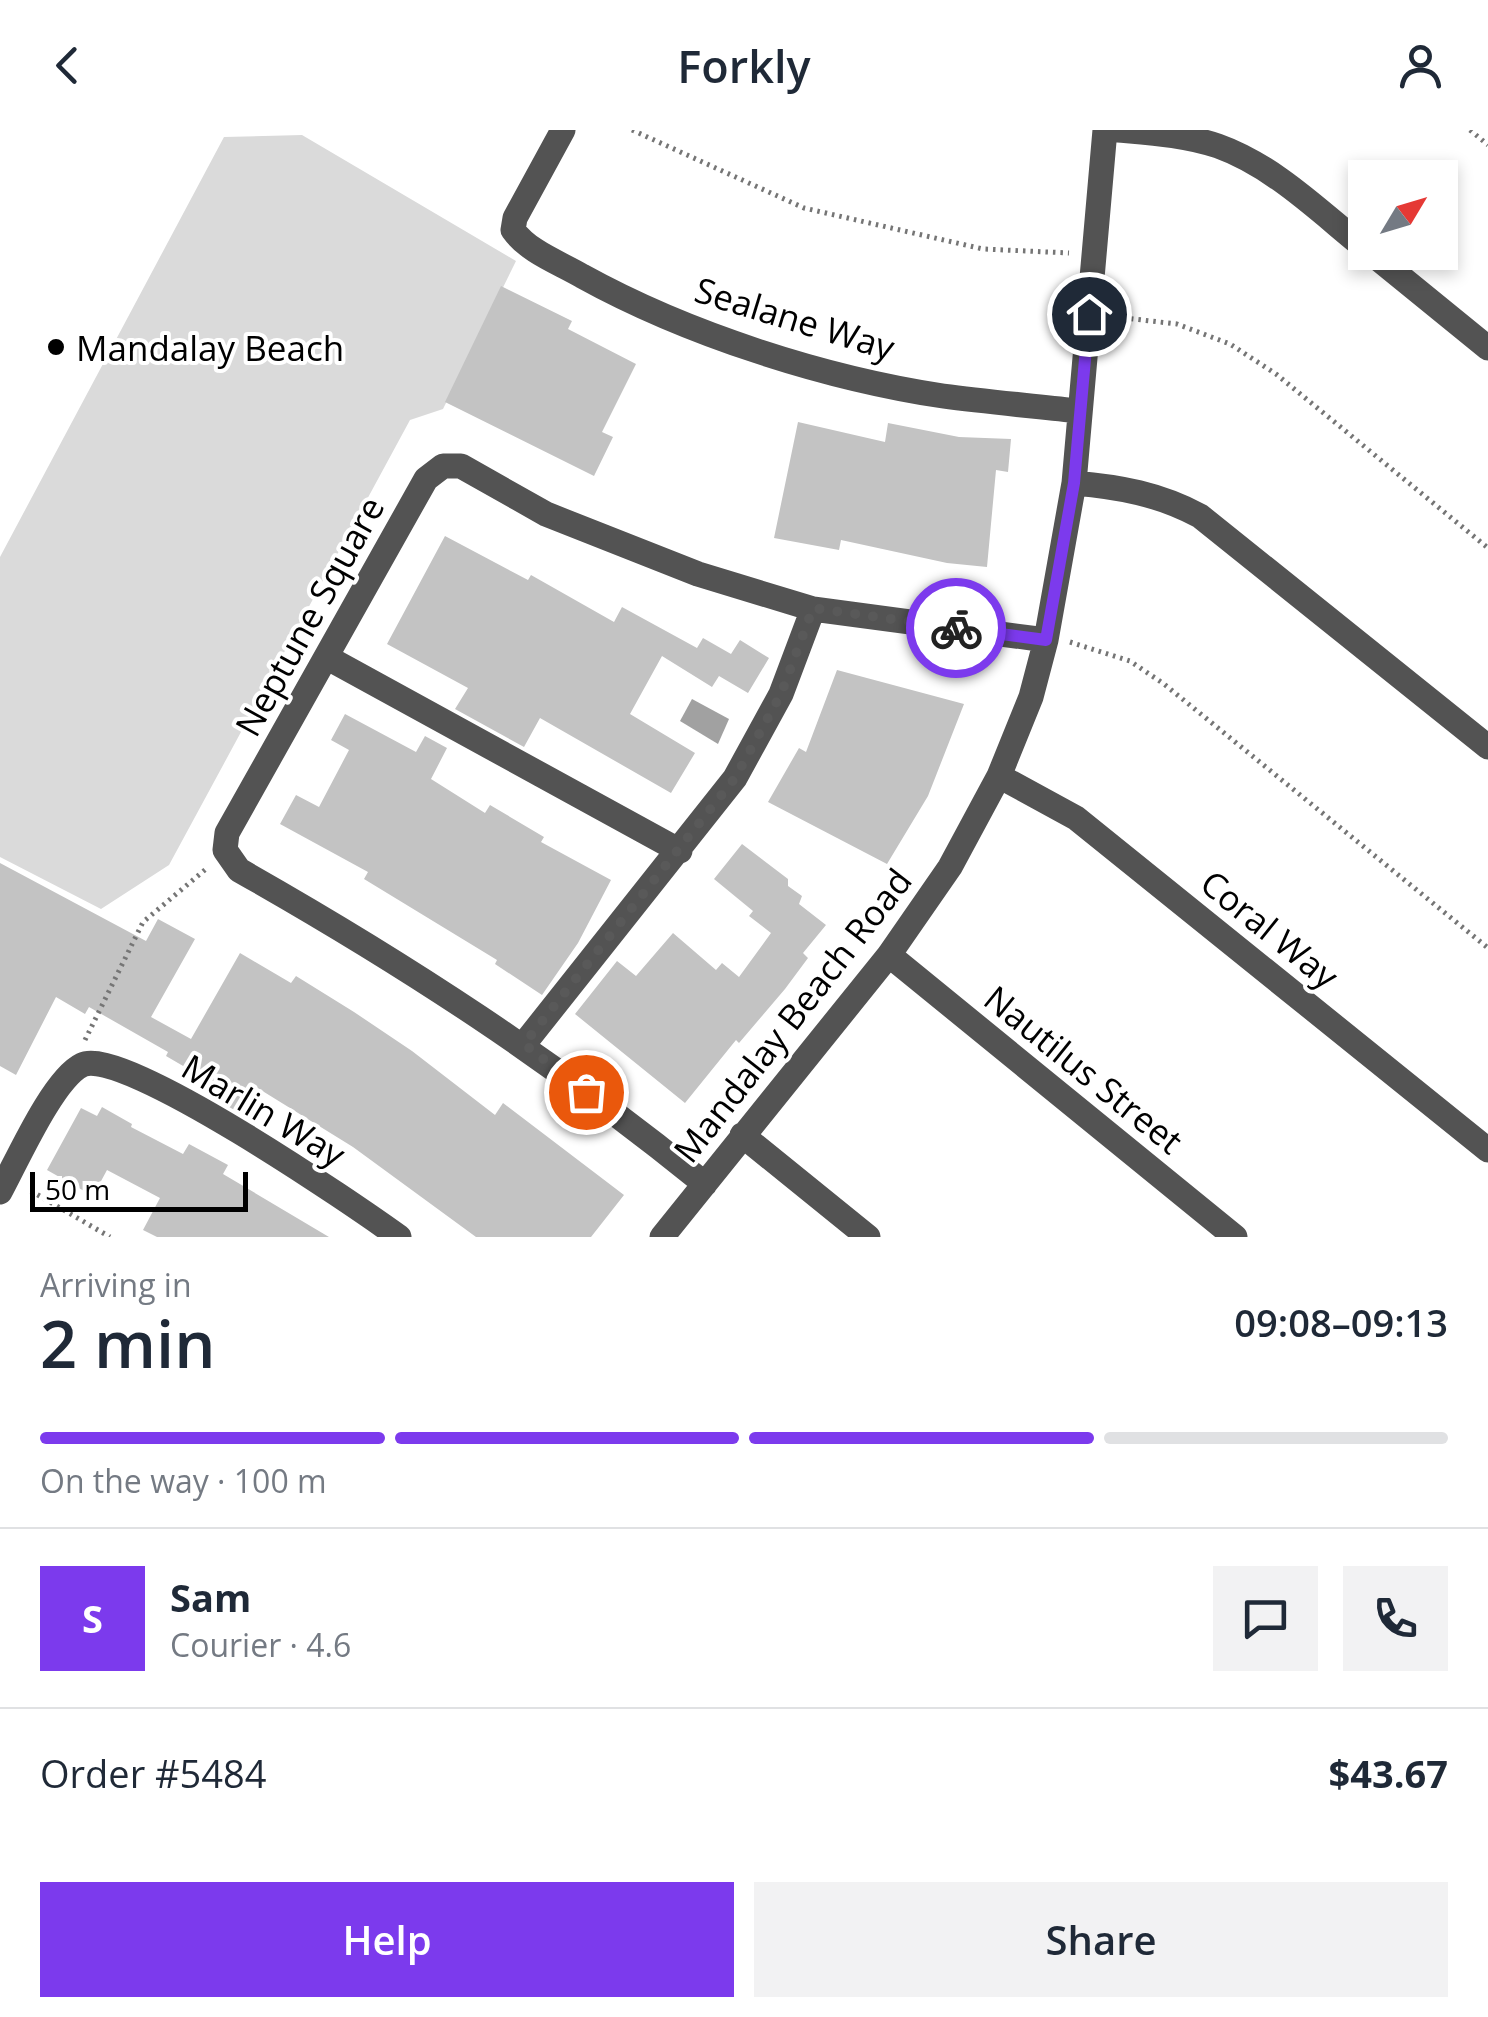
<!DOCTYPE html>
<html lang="en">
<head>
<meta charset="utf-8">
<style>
  body { margin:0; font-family:"Open Sans",sans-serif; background:#f2f2f3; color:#1f2937; height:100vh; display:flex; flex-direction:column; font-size:38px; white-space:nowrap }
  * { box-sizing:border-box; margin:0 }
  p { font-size:32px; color:#747a83 }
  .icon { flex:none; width:55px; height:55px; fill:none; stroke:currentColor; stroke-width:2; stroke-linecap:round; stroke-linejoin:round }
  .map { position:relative; height:1107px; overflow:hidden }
  .panel { display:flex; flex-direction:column; background:#fff; flex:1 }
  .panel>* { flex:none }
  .needle { width:65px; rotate:52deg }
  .controls { position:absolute; left:1348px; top:30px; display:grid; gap:20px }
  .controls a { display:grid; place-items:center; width:110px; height:110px; border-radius:0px; background:#fff; box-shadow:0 5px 15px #0003; font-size:50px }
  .scale { position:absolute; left:30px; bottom:25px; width:218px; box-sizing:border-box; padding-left:10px; border:5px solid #000; border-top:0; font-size:28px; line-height:35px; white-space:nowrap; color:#000; -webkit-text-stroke:8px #fff; paint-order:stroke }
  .pin { position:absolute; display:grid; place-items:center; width:85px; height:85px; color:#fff; margin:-42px; border:5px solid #fff; border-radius:50%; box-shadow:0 2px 10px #0007 }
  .courier { position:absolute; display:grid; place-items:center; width:100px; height:100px; margin:-50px; border:8px solid #7c3aed; border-radius:50%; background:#fff; color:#222; box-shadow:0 2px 12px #0007 }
  .overview em { font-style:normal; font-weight:600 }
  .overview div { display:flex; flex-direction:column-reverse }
  .overview { display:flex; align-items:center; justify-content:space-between; height:170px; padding:0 40px }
  h1 { font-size:65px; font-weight:600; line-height:75px }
  .bar { display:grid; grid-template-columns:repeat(4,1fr); gap:15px 10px; align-content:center; height:120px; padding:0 40px }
  .bar i { height:12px; border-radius:8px; background:#e0e1e3 }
  .bar .on { background:#7c3aed }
  .bar p { grid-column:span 4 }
  .line { display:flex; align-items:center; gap:25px; padding:0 40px; border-top:2px solid #e0e1e3 }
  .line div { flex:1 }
  .round { display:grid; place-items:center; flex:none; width:105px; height:105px; border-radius:0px; background:#f2f2f3 }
  .cta { display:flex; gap:20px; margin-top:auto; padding:20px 40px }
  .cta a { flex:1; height:115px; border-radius:0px; background:#7c3aed; color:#fff; font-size:40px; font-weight:600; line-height:115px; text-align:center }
  .cta a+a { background:#f2f2f3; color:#1f2937 }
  header { display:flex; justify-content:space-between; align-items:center; height:130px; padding:0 40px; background:#fff; font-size:45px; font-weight:600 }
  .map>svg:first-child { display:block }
</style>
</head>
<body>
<header><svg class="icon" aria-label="back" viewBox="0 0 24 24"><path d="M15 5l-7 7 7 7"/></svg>Forkly<svg class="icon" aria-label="person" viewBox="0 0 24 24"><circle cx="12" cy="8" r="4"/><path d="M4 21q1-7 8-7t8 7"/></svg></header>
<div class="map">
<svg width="1488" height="1107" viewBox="0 0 1488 1107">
  <rect width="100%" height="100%" fill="#fff"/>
  <path fill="#dadada" d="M302,5L516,131L443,279L410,290L169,735L101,779L0,727V427L224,7Z"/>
  <path fill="#a1a1a1" d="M692,569L729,589L718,614L680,591Z"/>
  <path fill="#c3c3c3" d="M501,156L572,191L568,199L636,234L602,302L613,307L594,346L445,272Z
    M798,292L885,312L888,293L959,307L1011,309L1008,342L996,340L987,437L947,433L841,410L839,420L774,408Z
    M445,406L528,450L531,445L614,492L622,477L697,518L703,508L731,524L740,510L769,528L748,563L719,546L712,557L662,526L630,584L695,623L671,663L540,588L524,617L455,579L468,558L387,514Z
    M837,540L964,574L928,666L887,734L768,672L799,618L806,622Z
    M345,584L416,622L425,606L447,618L431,649L485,683L490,675L544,707L541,712L611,750L578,813L542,865L495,834L497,830L364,749L368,742L280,694L296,665L319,677L349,620L331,610Z
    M742,714L788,749V756L802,766L799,774L826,795L803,823L808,828L785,859L739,913L736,910L685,973L575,884L617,831L636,846L673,803L716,840L722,833L739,847L771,803L749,786L753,781L714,749Z
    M0,733L146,811L158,789L195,809L151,887L191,909L240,823L291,853L296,846L354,882L412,921L495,985L503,973L624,1065L591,1107H476L353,1017L256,957L240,983L220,972L226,961L166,926L168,922L89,877L85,884L56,867L16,945L0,936Z
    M102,977L132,994L131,997L183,1024L189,1014L228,1035L223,1044L329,1107H157L143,1100L160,1068L107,1040L93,1066L47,1040L81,978L97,986Z"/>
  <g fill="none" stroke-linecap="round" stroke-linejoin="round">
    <path stroke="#757575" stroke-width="5" stroke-dasharray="2.5 5" stroke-linecap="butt" d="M632,0L804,78L983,119L1069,123
      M1470,0L1488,15
      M1116,187L1177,194L1230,214L1276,244L1488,418
      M1070,512L1130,531L1164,554L1488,818
      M85,910L143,792L206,739
      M31,1061L110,1107"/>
    <path stroke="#535353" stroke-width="25" d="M563,0L515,88L513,100C529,122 558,132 582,146C687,204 824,248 943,266C988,272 1034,276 1079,281
      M1118,0C1152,3 1185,5 1218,16C1274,36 1320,82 1365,118
      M1370,122L1488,218
      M1074,353C1120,357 1159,364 1200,386L1488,617
      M328,528L680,721
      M999,646L1076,688L1488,1020
      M889,825L1235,1107
      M524,914L735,648L781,564L813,479
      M742,1005L868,1107
      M705,1054C555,932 407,835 239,740L225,720L227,703L426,349L443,336H461L546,384L698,444L813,479L1046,510
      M0,1062C17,1031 53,949 82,935C122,915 356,1076 399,1107
      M662,1107L889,825L950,737L999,646L1031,567L1046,510L1074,353L1105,0"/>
  </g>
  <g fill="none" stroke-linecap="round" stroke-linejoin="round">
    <path stroke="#595959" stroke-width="10" stroke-dasharray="0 18" d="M586,962L524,914L735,648L781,564L813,478L956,498"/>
    <path stroke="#7c3aed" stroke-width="12" d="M956,498L1046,510L1074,353L1089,184"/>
  </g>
  <circle fill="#000" stroke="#fff" stroke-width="4" cx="56" cy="217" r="10"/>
  <g text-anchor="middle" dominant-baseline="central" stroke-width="8" stroke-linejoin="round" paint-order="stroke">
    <g font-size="35" fill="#000" stroke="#fff">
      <text transform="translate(795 188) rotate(17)">Sealane Way</text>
      <text transform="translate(309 486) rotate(-61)">Neptune Square</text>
      <text transform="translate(1270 799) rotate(39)">Coral Way</text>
      <text transform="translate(792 885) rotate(-52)">Mandalay Beach Road</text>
      <text transform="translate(1084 939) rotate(39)">Nautilus Street</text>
      <text transform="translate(264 980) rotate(31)">Marlin Way</text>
    </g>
    <g font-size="35" fill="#000" stroke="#fff" text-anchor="start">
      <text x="76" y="217">Mandalay Beach</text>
    </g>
  </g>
</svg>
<div class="controls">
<a><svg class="needle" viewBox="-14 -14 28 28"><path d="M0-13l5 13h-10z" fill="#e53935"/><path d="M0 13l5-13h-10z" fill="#747a83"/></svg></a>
</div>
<div class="scale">50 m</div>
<div class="pin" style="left:586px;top:962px;background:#ea580c"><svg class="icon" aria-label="bag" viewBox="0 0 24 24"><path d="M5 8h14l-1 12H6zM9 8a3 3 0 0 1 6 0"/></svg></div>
<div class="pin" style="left:1089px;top:184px;background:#1f2937"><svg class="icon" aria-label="home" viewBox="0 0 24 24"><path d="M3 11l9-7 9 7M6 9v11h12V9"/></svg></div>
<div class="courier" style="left:956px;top:498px"><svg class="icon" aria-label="bike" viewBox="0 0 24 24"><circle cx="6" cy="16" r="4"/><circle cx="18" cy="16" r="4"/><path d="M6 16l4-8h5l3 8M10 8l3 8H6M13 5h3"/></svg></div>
</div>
<section class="panel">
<div class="overview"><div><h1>2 min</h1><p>Arriving in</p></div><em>09:08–09:13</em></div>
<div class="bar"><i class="on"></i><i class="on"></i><i class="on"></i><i></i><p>On the way · 100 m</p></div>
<div class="line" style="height:180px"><b class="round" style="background:#7c3aed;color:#fff">S</b><div><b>Sam</b><p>Courier · 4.6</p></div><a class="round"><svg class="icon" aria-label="chat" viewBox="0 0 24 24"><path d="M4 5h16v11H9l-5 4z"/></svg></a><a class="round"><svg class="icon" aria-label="phone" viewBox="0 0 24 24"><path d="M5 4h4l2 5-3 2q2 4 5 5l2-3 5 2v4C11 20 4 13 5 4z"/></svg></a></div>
<div class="line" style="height:130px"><div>Order #5484</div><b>$43.67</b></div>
<div class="cta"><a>Help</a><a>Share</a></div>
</section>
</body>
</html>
